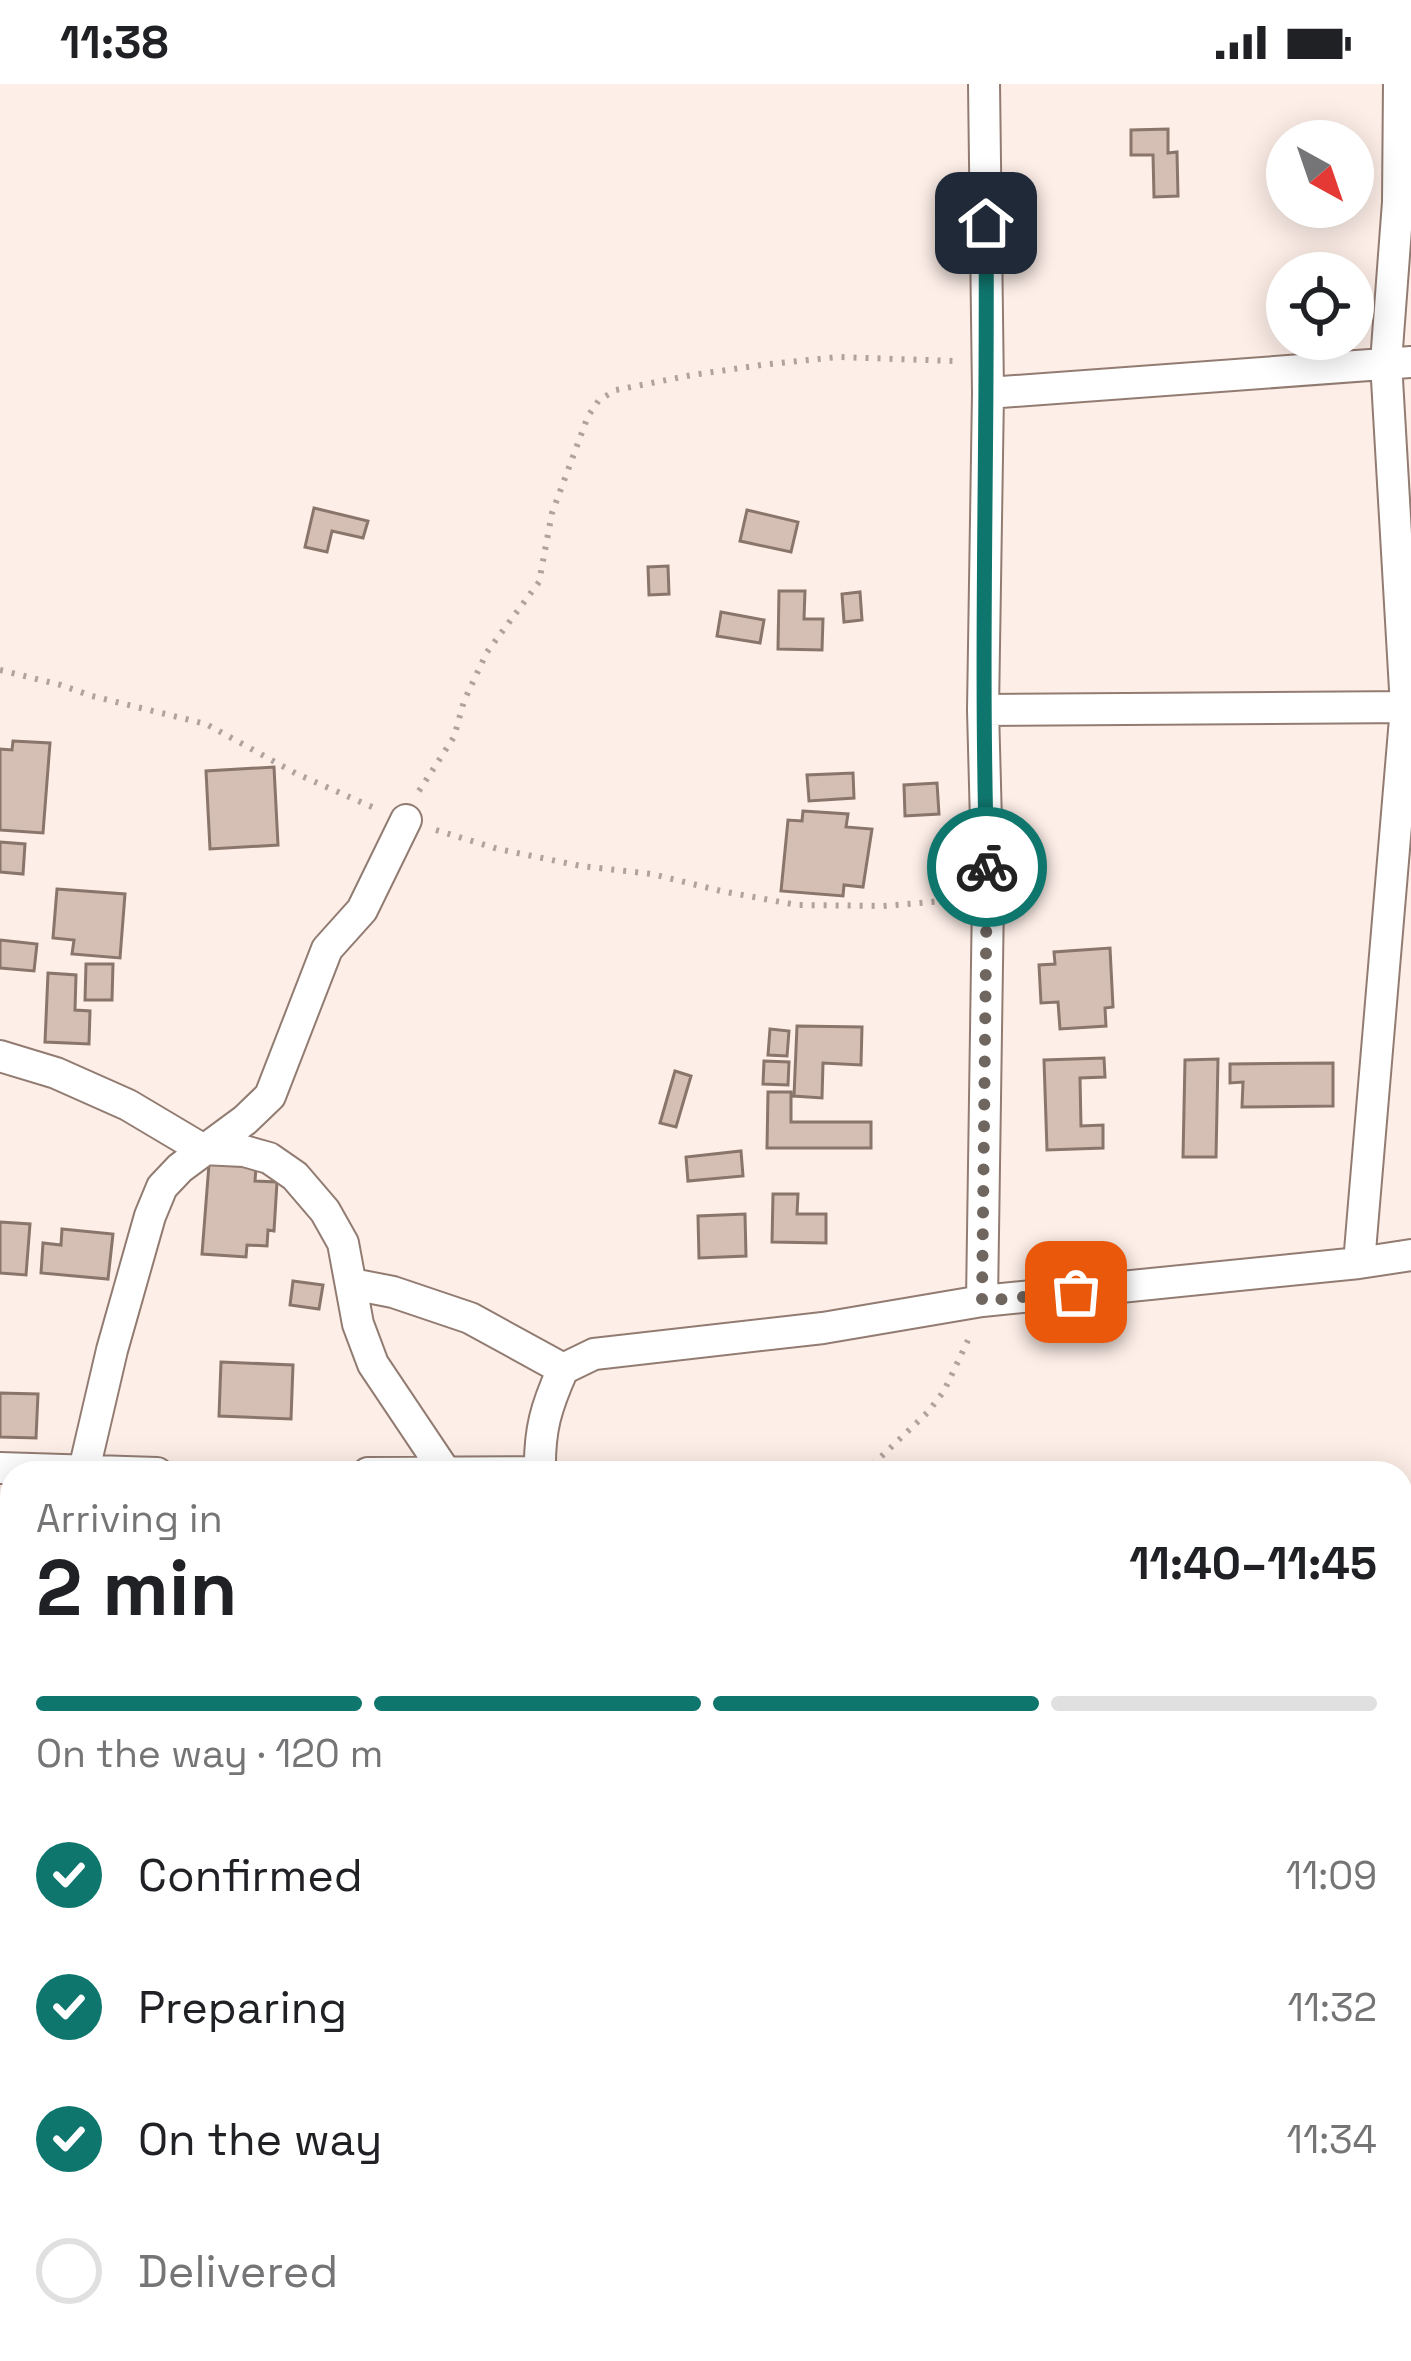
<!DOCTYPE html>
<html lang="en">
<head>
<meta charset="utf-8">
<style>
  body { margin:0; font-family:"Space Grotesk",sans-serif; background:#f6f6f6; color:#202124; height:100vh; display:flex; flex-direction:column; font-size:45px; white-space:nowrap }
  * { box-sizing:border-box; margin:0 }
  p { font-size:39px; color:#757577 }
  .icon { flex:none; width:66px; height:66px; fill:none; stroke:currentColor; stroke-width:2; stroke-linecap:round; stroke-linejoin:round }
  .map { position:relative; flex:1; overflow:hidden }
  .side { position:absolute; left:0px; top:1377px; width:1413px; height:900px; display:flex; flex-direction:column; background:#fff; border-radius:36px 36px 0 0; box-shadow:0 6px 30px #0003 }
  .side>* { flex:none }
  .needle { width:78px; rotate:140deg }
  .controls { position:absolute; left:1266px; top:36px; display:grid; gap:24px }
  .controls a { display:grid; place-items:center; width:108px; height:108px; border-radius:50%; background:#fff; box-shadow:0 6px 30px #0003; font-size:60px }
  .pin { position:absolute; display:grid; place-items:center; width:102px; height:102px; color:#fff; margin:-51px; border-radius:24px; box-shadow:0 6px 18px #0006 }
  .courier { position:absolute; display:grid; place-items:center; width:120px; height:120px; margin:-60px; border:9px solid #0f766e; border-radius:50%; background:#fff; color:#222; box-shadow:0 3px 15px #0007 }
  .head em { font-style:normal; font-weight:600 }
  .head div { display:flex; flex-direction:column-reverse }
  .head { display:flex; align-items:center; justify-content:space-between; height:204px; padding:0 36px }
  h1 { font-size:78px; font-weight:600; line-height:90px }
  .bar { display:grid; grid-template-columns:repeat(4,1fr); gap:18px 12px; align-content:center; height:144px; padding:0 36px }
  .bar i { height:15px; border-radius:9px; background:#e0e0e0 }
  .bar .active { background:#0f766e }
  .bar p { grid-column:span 4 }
  ol { padding:0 36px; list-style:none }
  li { display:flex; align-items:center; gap:36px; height:132px }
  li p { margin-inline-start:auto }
  li .icon { padding:12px; border-radius:50%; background:#0f766e; color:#fff; stroke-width:4 }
  li:last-child { color:#757577 }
  li i { width:66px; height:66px; border:6px solid #e0e0e0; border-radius:50% }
  .status { display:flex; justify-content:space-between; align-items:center; height:84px; padding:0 60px; background:#fff; direction:ltr }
  .status svg { height:33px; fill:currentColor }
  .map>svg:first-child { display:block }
</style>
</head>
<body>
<div class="status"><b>11:38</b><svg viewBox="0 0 49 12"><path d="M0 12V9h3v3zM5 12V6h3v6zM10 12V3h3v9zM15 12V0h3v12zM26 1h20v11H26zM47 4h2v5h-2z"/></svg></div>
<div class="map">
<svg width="1411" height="2277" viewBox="0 0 1411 2277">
  <rect width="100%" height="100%" fill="#fdeee7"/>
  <path fill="#d5beb3" stroke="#8a756b" stroke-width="3" d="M1168,45V69L1177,68L1178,112L1154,113L1153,71H1131V46Z
    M314,424L368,437L363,454L332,447L327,468L305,463Z
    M747,426L798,438L791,468L740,457Z
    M668,482L669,510L649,511L648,483Z
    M779,507H805L804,535H823L822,566L778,565Z
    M860,508L862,536L844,538L842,510Z
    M721,528L764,536L760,559L717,552Z
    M13,657L50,659L43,749L0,746V665L12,666Z
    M274,683L278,761L210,765L206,687Z
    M853,689L854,714L809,717L807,691Z
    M937,699L939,730L905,732L904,701Z
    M803,727L848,730L846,743L872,745L863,803L844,801L843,812L781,807L788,736L802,737Z
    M0,758L25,760L23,790L0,788Z
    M57,805L125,810L120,874L72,870L74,856L53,854Z
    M0,856L37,860L34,887L0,884Z
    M1110,864L1113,923L1105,924L1106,942L1060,945L1058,918L1041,919L1039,881L1055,880L1054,868Z
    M86,880H113L112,916H85Z
    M48,889L76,891L75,926L90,927L89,960L45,958Z
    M797,942L862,943L861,981L823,979L822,1014L794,1012Z
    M770,945L789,947L787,972L768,971Z
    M1104,974L1105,993L1080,994L1081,1042L1103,1041V1064L1047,1066L1044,976Z
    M1218,975L1216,1073H1183L1185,976Z
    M764,977L789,978L788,1001L763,1000Z
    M1333,979V1022L1242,1023L1243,998L1230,999V980Z
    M675,987L691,992L676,1043L660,1039Z
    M768,1008H791V1038H871V1064H767Z
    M741,1067L743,1092L688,1097L686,1073Z
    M209,1080L256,1083L255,1097L277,1098L274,1147L268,1146L267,1162L247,1161L246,1173L202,1170Z
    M773,1110H798L797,1130H826V1159L772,1158Z
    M745,1130L746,1172L699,1174L698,1132Z
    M0,1138L30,1140L26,1191L0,1189Z
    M62,1145L113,1150L108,1195L41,1189L43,1159L61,1161Z
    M293,1197L323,1201L319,1225L290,1221Z
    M221,1278L293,1281L291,1335L219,1332Z
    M0,1309L38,1310L36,1354L0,1353Z
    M0,2018L12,2019V2082H0Z
    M120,2265H220V2273L162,2272V2277H120Z
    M233,2265H265L264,2277H232Z
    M362,2265H408L407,2277H361Z"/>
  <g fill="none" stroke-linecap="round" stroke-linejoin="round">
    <defs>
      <path id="service" d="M1401,1464H1411
        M540,2265L720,2277"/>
      <path id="minor" d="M988,309L1411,278
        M983,626L1411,623
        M0,972L56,989L128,1021L202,1065L244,1067L269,1074L295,1092L325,1127L343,1159L358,1240L373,1280L446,1389
        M1359,1179L1406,623L1386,278L1398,118L1399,0
        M352,1200L393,1208L470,1234L563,1285
        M982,1217L988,813L983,626L988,309L984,0
        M0,1384L157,1389
        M84,1386L112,1266L150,1132L162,1103L180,1084L245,1036L270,1012L327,865L362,826L406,736
        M368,1389L539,1388
        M540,1389C539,1346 546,1323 563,1285L594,1270L823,1244L982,1217L1359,1179L1411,1171
        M0,1767L12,1769
        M0,2179L12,2178
        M48,2277V2265
        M497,2277L498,2265"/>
    </defs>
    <use href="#service" stroke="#927c72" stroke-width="20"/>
    <use href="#minor" stroke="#927c72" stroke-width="34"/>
    <path stroke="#b0a39d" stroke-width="6" stroke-dasharray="3 9" stroke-linecap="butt" d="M0,586L61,601L92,612L206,640L297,690L379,726
      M419,707L454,653L464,617L487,568L539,498L552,429L588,332L599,316L616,306L692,291L761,281L838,273L954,277
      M436,746L498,765L581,782L652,790L721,807L797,821L883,822L955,816
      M864,1389L928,1328L944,1307L969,1254"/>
    <use href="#service" stroke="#fff" stroke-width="15"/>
    <use href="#minor" stroke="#fff" stroke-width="30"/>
  </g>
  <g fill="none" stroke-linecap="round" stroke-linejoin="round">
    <path stroke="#706660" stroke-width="12" stroke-dasharray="0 21.6" d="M987,783L982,1217L1076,1208"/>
    <path stroke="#0f766e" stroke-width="15" d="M986,139C988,354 980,568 987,783"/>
  </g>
</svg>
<div class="controls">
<a><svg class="needle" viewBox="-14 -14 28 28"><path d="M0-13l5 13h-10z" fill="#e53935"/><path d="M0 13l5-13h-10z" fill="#757577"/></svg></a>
<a><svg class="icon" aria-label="locate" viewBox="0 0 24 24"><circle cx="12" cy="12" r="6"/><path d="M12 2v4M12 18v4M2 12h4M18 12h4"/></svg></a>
</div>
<div class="pin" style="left:1076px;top:1208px;background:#ea580c"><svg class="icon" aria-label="bag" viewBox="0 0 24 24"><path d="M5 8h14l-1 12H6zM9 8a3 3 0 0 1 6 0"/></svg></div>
<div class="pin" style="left:986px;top:139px;background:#1f2937"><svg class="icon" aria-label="home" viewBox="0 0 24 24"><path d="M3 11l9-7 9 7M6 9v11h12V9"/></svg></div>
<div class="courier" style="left:987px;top:783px"><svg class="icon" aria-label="bike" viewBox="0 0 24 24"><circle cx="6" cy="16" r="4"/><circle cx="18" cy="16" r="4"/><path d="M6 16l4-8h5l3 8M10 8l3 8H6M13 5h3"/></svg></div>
<section class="side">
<div class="head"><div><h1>2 min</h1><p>Arriving in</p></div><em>11:40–11:45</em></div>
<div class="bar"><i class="active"></i><i class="active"></i><i class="active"></i><i></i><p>On the way · 120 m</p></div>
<ol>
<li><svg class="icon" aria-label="check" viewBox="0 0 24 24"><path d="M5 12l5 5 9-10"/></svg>Confirmed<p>11:09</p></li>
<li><svg class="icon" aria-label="check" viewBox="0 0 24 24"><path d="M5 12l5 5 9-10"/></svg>Preparing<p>11:32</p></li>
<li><svg class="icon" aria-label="check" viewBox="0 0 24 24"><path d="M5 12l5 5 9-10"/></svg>On the way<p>11:34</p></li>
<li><i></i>Delivered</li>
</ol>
</section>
</div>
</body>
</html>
